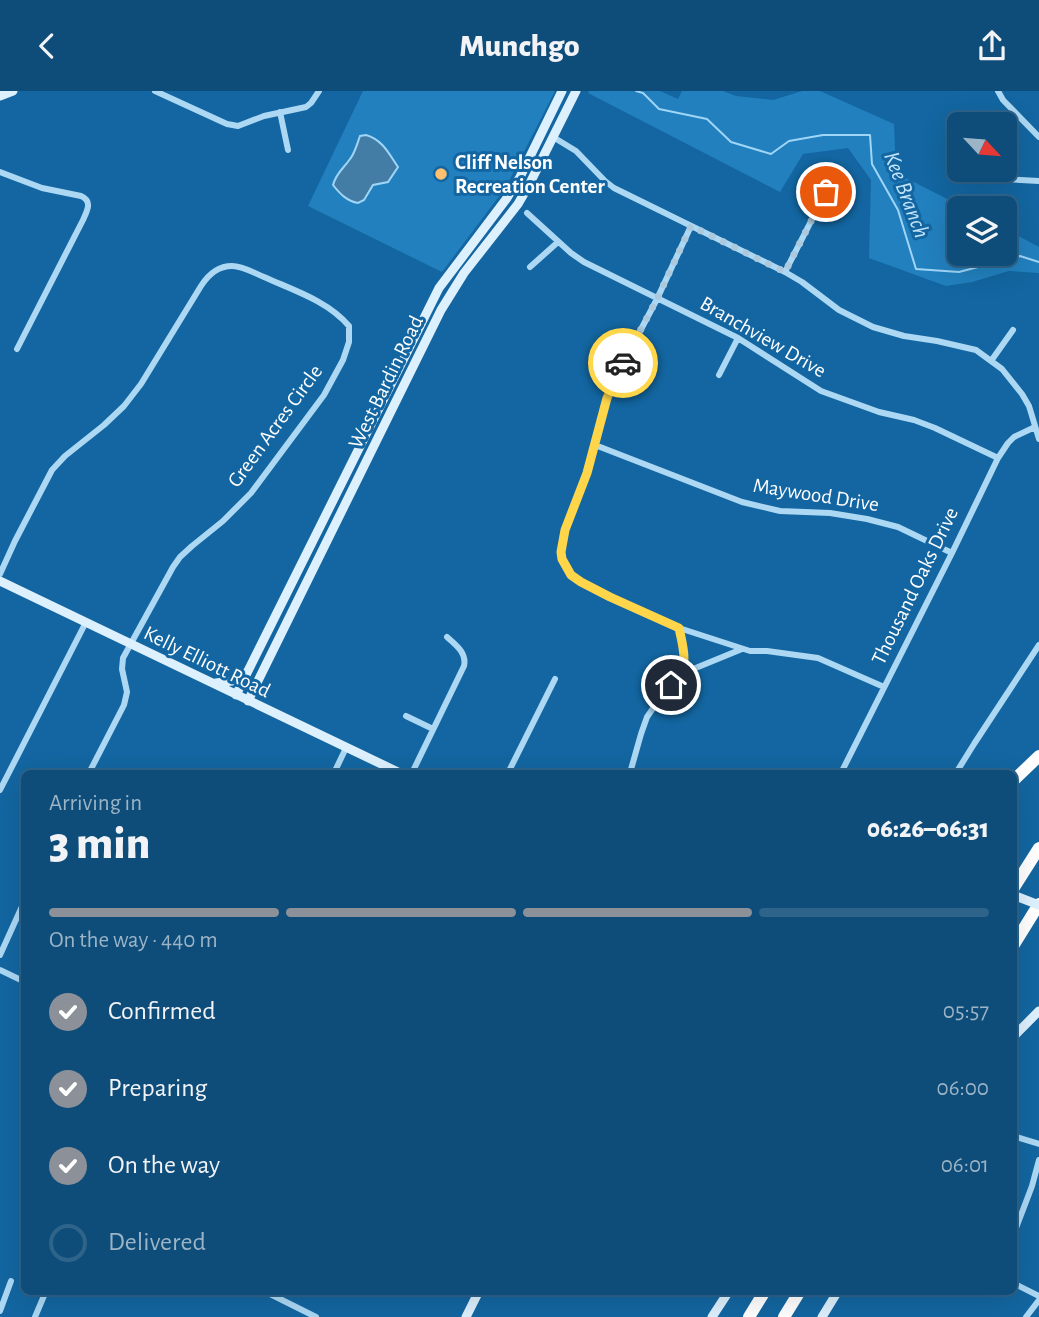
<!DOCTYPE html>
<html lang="en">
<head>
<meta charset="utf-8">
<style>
  body { margin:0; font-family:"Alegreya Sans",sans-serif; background:#1c5680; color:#f1f3f6; height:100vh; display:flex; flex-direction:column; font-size:26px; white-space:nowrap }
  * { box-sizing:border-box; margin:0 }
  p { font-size:23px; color:#9bb4c6 }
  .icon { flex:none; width:38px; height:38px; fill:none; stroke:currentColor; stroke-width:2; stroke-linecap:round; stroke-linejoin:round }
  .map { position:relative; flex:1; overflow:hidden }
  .details { position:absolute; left:21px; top:679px; width:996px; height:525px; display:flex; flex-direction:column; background:#0e4c79; border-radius:10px; box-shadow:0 7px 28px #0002,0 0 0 2px #2e638a }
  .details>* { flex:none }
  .needle { width:46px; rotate:116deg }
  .buttons { position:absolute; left:947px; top:21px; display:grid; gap:14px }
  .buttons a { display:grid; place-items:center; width:70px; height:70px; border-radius:10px; background:#0e4c79; box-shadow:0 7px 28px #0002,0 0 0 2px #2e638a; font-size:35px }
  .pin { position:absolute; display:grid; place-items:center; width:60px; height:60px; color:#fff; margin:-30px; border:4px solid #fff; border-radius:50%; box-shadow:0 2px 7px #0007 }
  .courier { position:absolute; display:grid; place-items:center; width:70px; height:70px; margin:-35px; border:5px solid #ffd54a; border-radius:50%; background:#fff; color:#222; box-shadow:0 2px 9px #0007 }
  .headline em { font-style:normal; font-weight:800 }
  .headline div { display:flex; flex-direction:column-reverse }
  .headline { display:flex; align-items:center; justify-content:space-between; height:119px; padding:0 28px }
  h1 { font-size:46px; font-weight:800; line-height:52px }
  .bar { display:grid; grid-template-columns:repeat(4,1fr); gap:10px 7px; align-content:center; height:84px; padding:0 28px }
  .bar i { height:9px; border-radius:5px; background:#2e638a }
  .bar .selected { background:#8c9099 }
  .bar p { grid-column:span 4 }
  ol { padding:0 28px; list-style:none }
  li { display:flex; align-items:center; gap:21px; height:77px }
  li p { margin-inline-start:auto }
  li .icon { padding:7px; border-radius:50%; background:#8c9099; color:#fff; stroke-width:4 }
  li:last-child { color:#9bb4c6 }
  li i { width:38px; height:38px; border:4px solid #2e638a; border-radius:50% }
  header { display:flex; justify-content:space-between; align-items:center; height:91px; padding:0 28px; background:#0e4c79; font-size:32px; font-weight:800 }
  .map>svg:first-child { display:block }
</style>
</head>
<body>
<header><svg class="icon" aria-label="back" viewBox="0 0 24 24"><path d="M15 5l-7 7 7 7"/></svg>Munchgo<svg class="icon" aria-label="share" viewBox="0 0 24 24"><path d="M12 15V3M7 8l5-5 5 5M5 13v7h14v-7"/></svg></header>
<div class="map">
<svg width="1039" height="1226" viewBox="0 0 1039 1226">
  <rect width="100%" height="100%" fill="#1366a1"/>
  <path fill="#2280be" d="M363,0H555L506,96L442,181L308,115Z
    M589,0H660L678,8L682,0H723L736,5L773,9L802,0H820L894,33L896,82L965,117H959V163H1004L1005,138L1039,156V182L1009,180L972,191L946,195L869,167L871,89L848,57L803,63L780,101L588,2Z"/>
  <path fill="#437ca5" stroke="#9fd5f7" stroke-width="2" d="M366,44C383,49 389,63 398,76L388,91L373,94L364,109L358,112C347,110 340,103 333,94C336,82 344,77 350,68C355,62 357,53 360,45Z"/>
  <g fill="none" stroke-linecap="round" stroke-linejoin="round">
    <path stroke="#9fd5f7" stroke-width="2" d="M636,0L643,2L659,18L707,28L731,51L771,63L789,50L823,44H870L872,73L898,119L916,178L959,181L1020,165L1039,171"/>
    <path stroke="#acd8f4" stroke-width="6" d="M155,0L227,33L238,35L264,25L306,16L311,12L319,0
      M998,0L1003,9L1039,46
      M280,21L288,59
      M553,46L576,60L605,90L614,97L785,181L802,191L839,219L873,236L904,245L937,250L976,259L1002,278L1022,303L1029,315L1039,348
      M953,64L959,67
      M984,79L1005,88L1039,90
      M0,81L42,97L81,105C93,110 87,120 83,129L17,258
      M527,122L571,162L584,171L738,247L821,300L879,321L914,329L935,337L998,367
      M691,135L657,208L618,282L607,307L587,382L565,439L561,461L563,468L571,484L581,491L610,506L679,537L750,560H767L818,567L884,596
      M530,176L558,151
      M785,181L826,101
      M991,270L1013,239
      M719,284L738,247
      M595,354L742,411L780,420L830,422L867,428L898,436L952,462
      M0,483L15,450L52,379L65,365L104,334L124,315L141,293L201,195C208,184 218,175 232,175C243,175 254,182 264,186C293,199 328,210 349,235V251L343,269L324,304L251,402L223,430L192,455L180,466L173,476L123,567L122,578L127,601L124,614L89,682
      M679,537C682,552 686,568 681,583
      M406,625L433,638
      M334,682L346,657
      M412,682L464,575C467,562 456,554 447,546
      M508,682L555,588
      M630,682L641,643L647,626L665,600L681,583L742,558
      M841,682L952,462L998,367L1008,352L1014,346L1035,336
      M956,682L974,653L1039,554
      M0,699L86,531
      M0,864L24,811
      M0,879L23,890
      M1013,1045L1039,1053
      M1013,1145L1032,1095L1039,1069
      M1013,1192L1039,1205
      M264,1200L316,1226
      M0,1220L11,1190
      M35,1226L46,1200
      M1026,1226L1039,1209"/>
    <path stroke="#ddf0fd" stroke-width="9" d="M0,5L13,0
      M0,490L400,682
      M216,592L232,590L245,582
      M236,604L439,197L507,107L520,86L562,0
      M248,610L441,219L464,182L518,113L529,94L576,0
      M1013,946L1039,920
      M466,1226L479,1200
      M712,1226L729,1200
      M822,1226L838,1200"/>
    <path stroke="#fff" stroke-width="12" d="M1013,690L1039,665
      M1013,798L1039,757
      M1013,855L1039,813
      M749,1226L765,1200
      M784,1226L800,1200"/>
    <path stroke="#ddf0fd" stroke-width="9" d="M1013,804L1039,814"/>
  </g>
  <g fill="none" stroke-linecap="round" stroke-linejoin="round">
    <path stroke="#acc9de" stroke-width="7" stroke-dasharray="0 12.6" d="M623,272L657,208L691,135L785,181L826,101"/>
    <path stroke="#ffd54a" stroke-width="9" d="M623,272L607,307L587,382L565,439L561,461L562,468L571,484L581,491L610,506L679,537C684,561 690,575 671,594"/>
  </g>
  <circle fill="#ffc070" stroke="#1366a1" stroke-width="2.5" cx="441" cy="83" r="7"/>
  <g text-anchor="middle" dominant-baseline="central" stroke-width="6" stroke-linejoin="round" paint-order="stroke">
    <g font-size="21" font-weight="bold" fill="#fff" stroke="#1366a1" text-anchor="start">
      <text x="455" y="71">Cliff Nelson<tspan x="455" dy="24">Recreation Center</tspan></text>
    </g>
    <g font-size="21" fill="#fff" stroke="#1366a1">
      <text transform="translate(763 246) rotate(30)">Branchview Drive</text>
      <text transform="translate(386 291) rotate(-64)">West Bardin Road</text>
      <text transform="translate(275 335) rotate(-54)">Green Acres Circle</text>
      <text transform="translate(816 404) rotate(9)">Maywood Drive</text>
      <text transform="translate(915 495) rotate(-64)">Thousand Oaks Drive</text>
      <text transform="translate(207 571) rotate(26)">Kelly Elliott Road</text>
    </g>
    <g font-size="23" font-style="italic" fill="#c0e4fb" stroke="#1366a1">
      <text transform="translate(906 104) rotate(69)">Kee Branch</text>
    </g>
  </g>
</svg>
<div class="buttons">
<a><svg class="needle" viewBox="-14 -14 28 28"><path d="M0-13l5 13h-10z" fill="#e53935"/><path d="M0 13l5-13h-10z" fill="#9bb4c6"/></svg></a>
<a><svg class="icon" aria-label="layers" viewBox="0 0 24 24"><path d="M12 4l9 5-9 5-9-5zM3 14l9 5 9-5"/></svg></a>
</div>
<div class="pin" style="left:826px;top:101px;background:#ea580c"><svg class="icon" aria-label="bag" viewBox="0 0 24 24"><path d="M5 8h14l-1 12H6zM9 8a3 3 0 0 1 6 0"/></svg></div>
<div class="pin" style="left:671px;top:594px;background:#1f2937"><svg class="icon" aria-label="home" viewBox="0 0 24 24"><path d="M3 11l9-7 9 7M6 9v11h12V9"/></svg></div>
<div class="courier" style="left:623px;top:272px"><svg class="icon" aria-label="car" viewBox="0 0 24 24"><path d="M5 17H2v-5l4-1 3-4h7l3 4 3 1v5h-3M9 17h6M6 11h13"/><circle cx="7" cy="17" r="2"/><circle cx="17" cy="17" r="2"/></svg></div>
<section class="details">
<div class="headline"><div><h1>3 min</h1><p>Arriving in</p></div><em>06:26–06:31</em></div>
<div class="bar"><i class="selected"></i><i class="selected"></i><i class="selected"></i><i></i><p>On the way · 440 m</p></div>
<ol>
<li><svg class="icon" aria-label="check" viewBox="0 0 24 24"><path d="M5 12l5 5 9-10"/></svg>Confirmed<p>05:57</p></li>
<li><svg class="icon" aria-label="check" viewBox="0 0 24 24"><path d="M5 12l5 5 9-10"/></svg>Preparing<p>06:00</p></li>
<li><svg class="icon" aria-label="check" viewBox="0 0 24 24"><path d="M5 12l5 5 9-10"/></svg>On the way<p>06:01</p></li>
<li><i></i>Delivered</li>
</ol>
</section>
</div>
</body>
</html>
